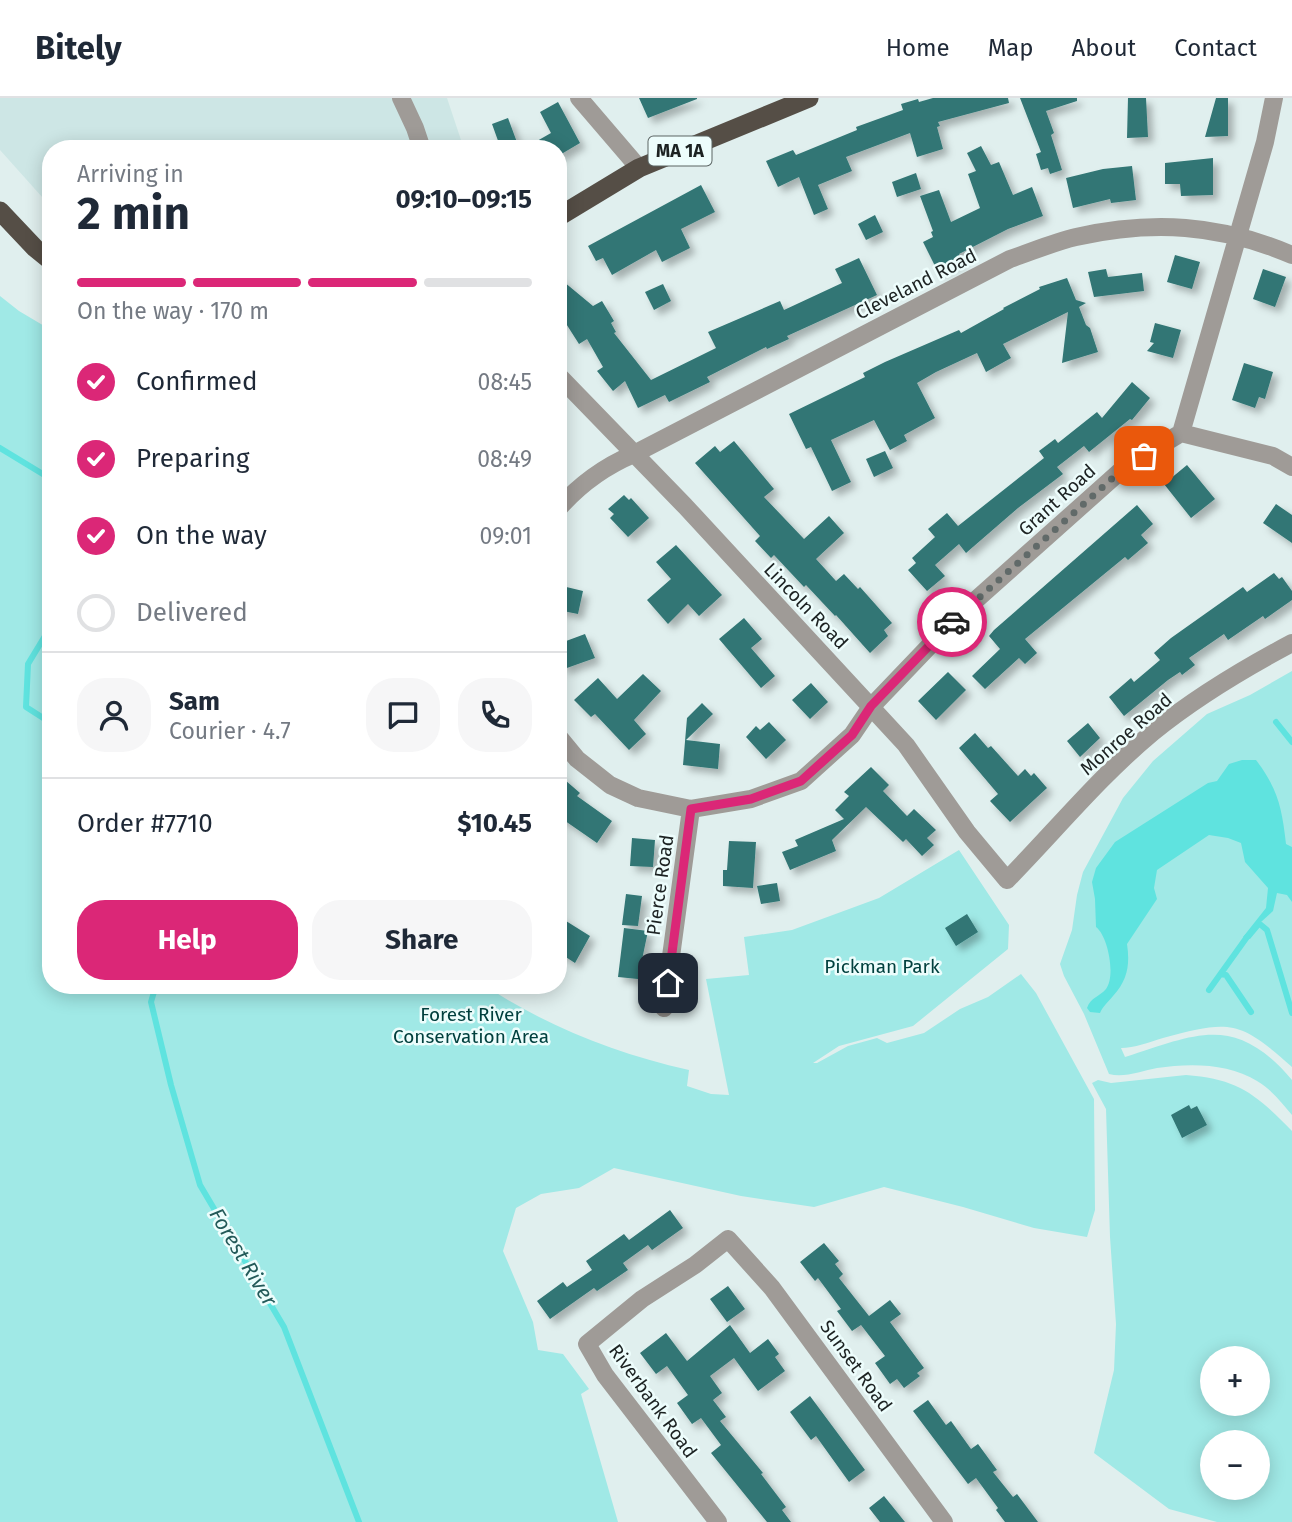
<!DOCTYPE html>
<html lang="en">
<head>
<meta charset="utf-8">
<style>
  body { margin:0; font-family:"Fira Sans",sans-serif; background:#f6f6f7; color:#1f2937; height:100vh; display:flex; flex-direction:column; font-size:26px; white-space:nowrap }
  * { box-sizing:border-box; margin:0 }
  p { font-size:23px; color:#747a83 }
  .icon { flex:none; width:38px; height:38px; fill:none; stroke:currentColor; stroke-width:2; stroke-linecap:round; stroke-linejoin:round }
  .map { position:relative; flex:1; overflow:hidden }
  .drawer { position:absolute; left:42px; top:42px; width:525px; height:854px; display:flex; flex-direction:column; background:#fff; border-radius:28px; box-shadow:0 4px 18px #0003 }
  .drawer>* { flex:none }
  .fabs { position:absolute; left:1200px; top:1248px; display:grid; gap:14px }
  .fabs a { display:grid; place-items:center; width:70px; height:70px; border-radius:50%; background:#fff; box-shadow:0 4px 18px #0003; font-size:35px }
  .pin { position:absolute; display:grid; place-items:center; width:60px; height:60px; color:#fff; margin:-30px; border-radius:14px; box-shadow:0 4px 10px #0006 }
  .courier { position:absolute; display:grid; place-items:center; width:70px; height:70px; margin:-35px; border:5px solid #db2777; border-radius:50%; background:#fff; color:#222; box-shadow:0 2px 9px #0007 }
  .overview em { font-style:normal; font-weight:700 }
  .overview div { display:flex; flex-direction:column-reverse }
  .overview { display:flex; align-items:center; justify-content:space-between; height:119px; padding:0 35px }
  h1 { font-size:46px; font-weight:700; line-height:52px }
  .bar { display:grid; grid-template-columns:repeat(4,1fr); gap:10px 7px; align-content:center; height:84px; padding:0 35px }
  .bar i { height:9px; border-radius:5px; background:#e0e1e3 }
  .bar .current { background:#db2777 }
  .bar p { grid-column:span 4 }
  .line { display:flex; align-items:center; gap:18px; padding:0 35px; border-top:2px solid #e0e1e3 }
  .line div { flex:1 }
  .round { display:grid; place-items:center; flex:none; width:74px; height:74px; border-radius:28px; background:#f6f6f7 }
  ol { padding:0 35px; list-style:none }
  li { display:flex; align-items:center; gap:21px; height:77px }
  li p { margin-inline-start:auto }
  li .icon { padding:7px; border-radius:50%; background:#db2777; color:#fff; stroke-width:4 }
  li:last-child { color:#747a83 }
  li i { width:38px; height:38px; border:4px solid #e0e1e3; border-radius:50% }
  .action { display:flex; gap:14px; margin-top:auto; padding:14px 35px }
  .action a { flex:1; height:80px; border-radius:28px; background:#db2777; color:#fff; font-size:28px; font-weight:700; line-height:80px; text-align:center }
  .action a+a { background:#f6f6f7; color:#1f2937 }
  header { display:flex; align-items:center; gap:42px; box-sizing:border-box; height:98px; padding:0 35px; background:#fff; border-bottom:2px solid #e0e1e3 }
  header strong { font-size:33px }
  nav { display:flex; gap:38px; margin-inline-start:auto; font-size:24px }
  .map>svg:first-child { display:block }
</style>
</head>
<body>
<header>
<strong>Bitely</strong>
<nav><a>Home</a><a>Map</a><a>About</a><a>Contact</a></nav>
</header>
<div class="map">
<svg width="1292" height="1424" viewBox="0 0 1292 1424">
  <defs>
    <filter id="shadow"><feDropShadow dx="5.5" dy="5.5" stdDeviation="3.5" flood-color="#0004"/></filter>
  </defs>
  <rect width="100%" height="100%" fill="#e0efee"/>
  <path fill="#cde6e5" d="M0,0H447L464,51H51V109L0,52Z"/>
  <path fill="#a0e9e6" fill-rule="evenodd" d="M0,198L19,213L51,232V887H484C548,929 614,955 689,972L687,988L711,996L729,997L706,881L749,877L744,839L792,832L879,800L959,752L1009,827L1008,851L913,928L839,948L813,965H817L848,948L877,940L887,945L924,935L960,911L988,899L1021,876L1036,895L1094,1001L1095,1112L1087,1139L1034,1130L963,1109L884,1089L814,1109L741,1098L614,1070L579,1090L541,1096L516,1110L503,1153L533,1224L538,1252L563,1256L589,1291L581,1296L618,1424H0Z
    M1292,573V969C1239,922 1231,922 1163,940C1150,944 1134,950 1121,950L1125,959C1197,936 1235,915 1292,982V1017C1282,1005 1271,991 1257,983C1229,965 1189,965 1157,970C1142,973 1124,980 1109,976L1084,916L1064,878L1060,866L1072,832L1077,797L1083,774L1123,700L1153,663L1207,616L1250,597Z
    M1186,977C1238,981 1256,996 1292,1033V1424H1217L1169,1411L1094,1355L1114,1272L1116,1226L1110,1139L1106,1011L1092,985L1098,982L1111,985ZM1213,1260H1258V1306H1213ZM1213,1344H1258V1390H1213Z"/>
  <path fill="#5fe3df" d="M1242,662H1256C1278,691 1282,710 1286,746L1292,749V804L1287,797L1277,795L1273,813L1261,824L1260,829L1250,841L1243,839L1266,810L1268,790L1245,764L1241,745L1228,740L1209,737L1157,772L1154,790L1157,801L1127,846C1130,866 1128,882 1113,898C1108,904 1103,908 1100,915L1090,914L1087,910C1091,899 1099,899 1106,891C1116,878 1108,838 1096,829L1095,801L1092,784L1096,770L1115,744L1208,685L1217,683L1229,666Z"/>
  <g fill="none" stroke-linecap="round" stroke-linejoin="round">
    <path stroke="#5fe3df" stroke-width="6" d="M0,350L51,381
      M51,528L28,566L26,609L51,625
      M1276,624L1292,644
      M1261,827L1267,832L1292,915
      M1221,876L1226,877L1251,914
      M156,887L151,904L171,987L200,1087L284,1229L359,1424
      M1209,892L1247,839"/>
  </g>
  <path fill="#317674" filter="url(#shadow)" d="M639,0H697V1L648,20Z
    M933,0H1008L1009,5L938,24L940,28L937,29L943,51L917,59L910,35L846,59L852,73L818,87L828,111L814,117L799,79L778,89L766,63L793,52L796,57L857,32L856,29L903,12L901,6L918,1L919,4Z
    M1020,0H1077V3L1046,13L1054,35L1051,37L1062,72L1050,76L1048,70L1041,72L1036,56L1041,54Z
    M1128,0H1146L1148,39L1127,40Z
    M1216,0H1228V38L1205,39Z
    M558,4L580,45L558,58V51H523L551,35L540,14Z
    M508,20L518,47L501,51L492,26Z
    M981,48L991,67L999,64L1013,97L1032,89L1043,118L1008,131L959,156L962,162L938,174L923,144L933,139L931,134L933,133L920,98L939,92L951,124L980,110L968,76L976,73L967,55Z
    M1213,60V97L1181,98L1180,86H1165V65Z
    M1132,68L1136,102L1111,105L1110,101L1073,110L1066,80L1103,71Z
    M916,75L921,91L897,99L892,84Z
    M701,87L715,114L681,131L690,150L662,164L656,152L612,177L603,160L596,163L588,148Z
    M875,117L883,134L866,142L858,126Z
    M1175,157L1200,164L1192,191L1167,184Z
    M859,160L877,197L787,238L789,241L767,251L766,249L707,279L710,284L669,304L665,297L638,310L625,283L613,293L597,273L603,269L587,241L579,246L558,213V179L593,208L602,203L614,223L611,225L616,234L614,235L651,282L716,250L708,234L780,203L784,212L842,185L835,171Z
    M1106,171L1108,179L1142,175L1144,193L1094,199L1088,174Z
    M1263,171L1286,179L1275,209L1253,201Z
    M1067,180L1076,202L1086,205L1079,209L1086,227L1090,230L1098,254L1062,265L1068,214L1003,246L1011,260L986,274L977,255L936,274L917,285L935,320L904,337L907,343L890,352L874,322L831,342L851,384L832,393L811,349L806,351L789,316L865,279L863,275L885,264L959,232L961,235L1004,211L1003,210L1040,191L1039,189Z
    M663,186L671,203L654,212L645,194Z
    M1155,225L1181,232L1173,260L1147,253L1154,245L1150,244Z
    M1244,265L1273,274L1265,301L1259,299L1255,310L1232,302Z
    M1132,284L1150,300L1132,322L1130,321L1089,354L1084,348L1057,369L1063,376L1018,410L966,455L959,446L935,467L945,478L927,493L908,472L916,465L912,460L935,439L928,431L947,415L958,428L1044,360L1039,353L1055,341L1058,345L1097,314L1102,320Z
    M734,343L774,391L764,399L804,441L829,418L844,435L816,461L836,483L844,476L858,491L860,489L892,525L884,532L888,538L870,555L836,517L835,518L806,487L804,489L774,457L771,460L755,443L760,438L695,365L715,348L720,354Z
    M885,353L893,370L874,379L866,361Z
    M1187,367L1215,401L1191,420L1164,386Z
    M624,397L629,402L631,400L649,420L628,439L610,420L614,416L608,411Z
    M1276,406L1292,417V445L1263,425Z
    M1137,407L1153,426L1141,437L1148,445L1128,462L1125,459L1025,541L1037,555L1025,566L1019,560L985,591L972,578L1000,551L989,538L994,532Z
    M676,447L722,497L699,518L688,506L668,526L647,502L671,481L656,464Z
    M1274,475L1279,481L1282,479L1292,493V502L1265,521L1263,518L1228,542L1224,536L1189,560L1195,567L1182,577L1180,574L1168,582L1124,618L1109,599L1131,580L1134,584L1160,562L1154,555L1171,540L1243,489L1247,494Z
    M558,487L583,493L578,516L558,512Z
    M744,520L762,541L751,550L775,578L761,590L719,541Z
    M585,536L595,560L564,571L558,556V546Z
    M948,574L966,592L936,622L918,603Z
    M643,576L661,593L634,622L646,636L629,652L595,616L591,619L574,602L598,580L617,601Z
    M811,585L828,604L810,621L792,602Z
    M702,605L713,616L686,642L720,646L718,671L683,667L687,620Z
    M769,624L786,642L766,661L746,639L756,628L760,632Z
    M1088,625L1100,640L1080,659L1067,643Z
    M975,635L988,650L991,648L1018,678L1025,671L1031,678L1034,675L1047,690L1010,724L990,703L998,696L959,650Z
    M871,669L889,687L883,693L907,718L914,711L936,732L927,740L934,747L922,758L906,741L903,744L866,709L832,742L836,753L790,772L782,754L798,748L795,742L844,721L835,712L849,698L844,694Z
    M558,676L580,695L577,698L612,723L597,745L558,718Z
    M632,740L655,742L653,769L630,768Z
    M729,743L756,744L753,790L723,788V772H727Z
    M777,785L780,803L761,806L757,788Z
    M626,796L642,798L638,828L622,827Z
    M967,816L978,834L956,848L945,830Z
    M558,818L590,838L575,865L558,854Z
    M624,830L648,833L638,881L618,879Z
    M1189,1007L1191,1011L1197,1008L1207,1027L1182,1040L1171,1017Z
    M670,1112L683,1130L652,1152L648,1147L623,1165L628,1172L597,1193L594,1190L550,1221L537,1203L563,1184L567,1189L592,1172L586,1163L624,1136L629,1142Z
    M824,1145L839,1163L835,1166L843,1176L839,1180L869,1218L890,1202L901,1216L890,1224L924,1270L917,1275L920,1278L904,1290L897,1281L890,1286L875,1265L885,1258L861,1227L852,1233L837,1213L841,1211L818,1180L815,1183L800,1164Z
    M728,1188L745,1211L727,1224L710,1201Z
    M730,1227L750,1255L768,1241L779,1256L775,1259L785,1273L758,1293L734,1260L710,1278L722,1295L713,1302L726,1319L720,1323L763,1375L761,1376L786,1409L782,1412L791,1424H767L711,1355L721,1347L701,1320L692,1326L677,1305L688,1297L667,1268L656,1276L640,1255L666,1235L687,1263Z
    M810,1298L865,1372L849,1384L816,1338L811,1342L790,1314Z
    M928,1302L946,1327L951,1323L971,1351L978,1346L997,1372L993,1374L1013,1399L1017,1396L1038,1424H1005L996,1412L998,1410L976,1380L968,1386L913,1313Z
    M884,1398L905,1424H880L869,1410Z"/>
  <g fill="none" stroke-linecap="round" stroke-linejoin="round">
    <path stroke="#9f9b97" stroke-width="18" d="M401,0L415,30L422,51
      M579,0L639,70
      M558,277L685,408L906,647L967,734L1007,782C1055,733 1100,678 1153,634C1196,599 1243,571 1292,545
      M1181,335L1273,358L1292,369
      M558,411C580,386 603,369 634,356L1010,161C1031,154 1054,144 1076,139C1152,122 1220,126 1292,157
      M558,638L577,661L610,687L638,700L691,711L751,701L801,683L852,637L871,609L959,517L1125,369L1181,335L1265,44L1274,0
      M664,910L691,711
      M718,1424L605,1277L587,1246L642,1201L695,1167L728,1141L772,1190L944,1424"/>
    <path stroke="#554e46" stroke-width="19" d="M0,113L35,150L51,163
      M558,119L639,70L809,0"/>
  </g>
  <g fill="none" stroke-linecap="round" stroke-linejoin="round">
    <path stroke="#616a69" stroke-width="7" stroke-dasharray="0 12.6" d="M952,524L1125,369L1144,358"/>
    <path stroke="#db2777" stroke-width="9" d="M668,885L691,711L751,701L801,683L852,637L871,608L952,524"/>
  </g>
  <g text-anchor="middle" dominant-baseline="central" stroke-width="5" stroke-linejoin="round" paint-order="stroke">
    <rect fill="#edfdfc" stroke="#5b6463" stroke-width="2" x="648.5" y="38.5" width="63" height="29" rx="5"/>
    <g font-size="18" font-weight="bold" fill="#1c2222">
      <text x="680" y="53">MA 1A</text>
    </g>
    <g font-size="19" fill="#1c2222" stroke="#edfdfc">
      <text transform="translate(916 186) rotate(-27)">Cleveland Road</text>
      <text transform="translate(1057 402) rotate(-42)">Grant Road</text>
      <text transform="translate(806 508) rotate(46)">Lincoln Road</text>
      <text transform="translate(1126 636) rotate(-41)">Monroe Road</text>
      <text transform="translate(660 787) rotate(-82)">Pierce Road</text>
      <text transform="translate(856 1268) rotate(54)">Sunset Road</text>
      <text transform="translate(653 1303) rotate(54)">Riverbank Road</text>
    </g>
    <g font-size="19" fill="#00403e" stroke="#edfdfc">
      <text x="882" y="868">Pickman Park</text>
      <text x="471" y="916">Forest River<tspan x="471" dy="22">Conservation Area</tspan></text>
    </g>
    <g font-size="21" font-style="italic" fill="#235a59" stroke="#edfdfc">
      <text transform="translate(243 1159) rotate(59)">Forest River</text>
    </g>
  </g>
</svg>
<div class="fabs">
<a>+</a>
<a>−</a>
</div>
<div class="pin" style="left:1144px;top:358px;background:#ea580c"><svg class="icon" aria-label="bag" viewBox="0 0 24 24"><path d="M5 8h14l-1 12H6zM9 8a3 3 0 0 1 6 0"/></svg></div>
<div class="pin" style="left:668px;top:885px;background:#1f2937"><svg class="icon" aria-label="home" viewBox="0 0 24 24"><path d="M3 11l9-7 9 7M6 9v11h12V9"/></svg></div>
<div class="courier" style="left:952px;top:524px"><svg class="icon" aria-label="car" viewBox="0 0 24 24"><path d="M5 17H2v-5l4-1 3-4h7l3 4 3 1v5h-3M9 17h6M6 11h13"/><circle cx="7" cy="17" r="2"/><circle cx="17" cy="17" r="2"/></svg></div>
<section class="drawer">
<div class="overview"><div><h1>2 min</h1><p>Arriving in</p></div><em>09:10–09:15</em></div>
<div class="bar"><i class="current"></i><i class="current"></i><i class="current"></i><i></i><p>On the way · 170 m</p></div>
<ol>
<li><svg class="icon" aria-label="check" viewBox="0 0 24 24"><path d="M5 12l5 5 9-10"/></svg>Confirmed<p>08:45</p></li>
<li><svg class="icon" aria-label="check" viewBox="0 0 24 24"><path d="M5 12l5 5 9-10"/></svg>Preparing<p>08:49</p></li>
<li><svg class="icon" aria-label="check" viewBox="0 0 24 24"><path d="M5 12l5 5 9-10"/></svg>On the way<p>09:01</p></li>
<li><i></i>Delivered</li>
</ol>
<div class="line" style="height:126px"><a class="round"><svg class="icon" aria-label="person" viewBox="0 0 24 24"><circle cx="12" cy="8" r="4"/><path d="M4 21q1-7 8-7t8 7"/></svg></a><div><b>Sam</b><p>Courier · 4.7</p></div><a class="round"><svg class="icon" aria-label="chat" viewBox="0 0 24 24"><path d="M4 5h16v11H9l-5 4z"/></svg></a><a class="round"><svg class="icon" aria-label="phone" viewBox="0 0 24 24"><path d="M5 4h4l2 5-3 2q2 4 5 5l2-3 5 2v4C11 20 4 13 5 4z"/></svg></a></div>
<div class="line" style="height:91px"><div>Order #7710</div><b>$10.45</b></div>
<div class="action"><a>Help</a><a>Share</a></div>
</section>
</div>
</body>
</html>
